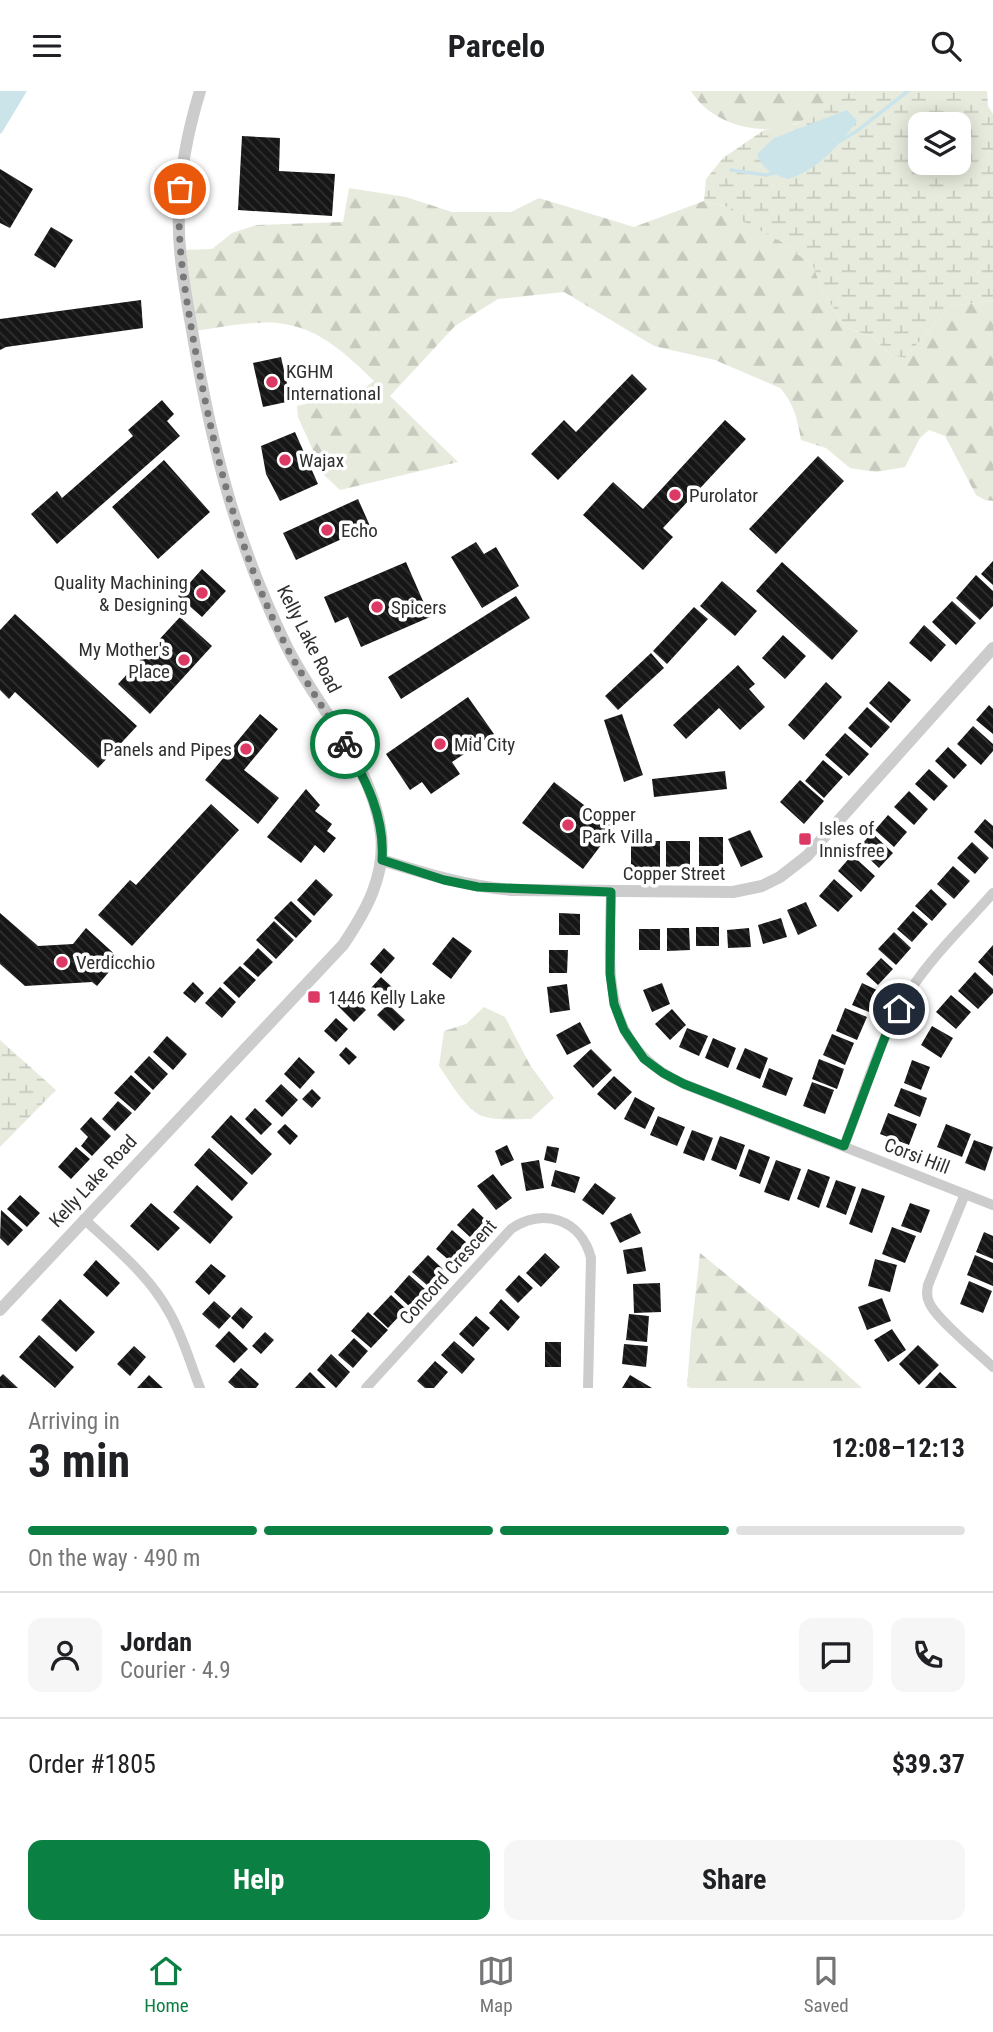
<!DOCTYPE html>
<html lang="en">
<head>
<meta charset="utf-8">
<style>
  body { margin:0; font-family:"Roboto Condensed",sans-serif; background:#f6f6f6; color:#202124; height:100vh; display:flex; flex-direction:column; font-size:26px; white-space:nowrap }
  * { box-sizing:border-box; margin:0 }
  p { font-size:23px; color:#757577 }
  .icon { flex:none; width:38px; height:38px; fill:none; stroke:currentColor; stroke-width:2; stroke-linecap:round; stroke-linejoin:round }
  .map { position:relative; height:1297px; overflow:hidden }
  .panel { display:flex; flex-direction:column; background:#fff; flex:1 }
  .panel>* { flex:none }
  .controls { position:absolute; left:908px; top:21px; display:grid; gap:14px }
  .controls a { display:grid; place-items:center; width:63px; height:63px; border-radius:14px; background:#fff; box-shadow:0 4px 18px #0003; font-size:35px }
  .pin { position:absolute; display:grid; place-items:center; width:60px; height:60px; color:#fff; margin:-30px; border:4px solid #fff; border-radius:50%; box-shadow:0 2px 7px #0007 }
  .courier { position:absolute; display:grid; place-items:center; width:70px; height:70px; margin:-35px; border:5px solid #0b8043; border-radius:50%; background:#fff; color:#222; box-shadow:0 2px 9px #0007 }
  .summary em { font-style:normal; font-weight:700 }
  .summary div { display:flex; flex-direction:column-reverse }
  .summary { display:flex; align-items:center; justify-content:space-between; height:119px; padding:0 28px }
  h1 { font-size:46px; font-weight:700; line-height:52px }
  .bar { display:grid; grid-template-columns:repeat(4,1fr); gap:10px 7px; align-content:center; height:84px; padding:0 28px }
  .bar i { height:9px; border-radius:5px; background:#e0e0e0 }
  .bar .on { background:#0b8043 }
  .bar p { grid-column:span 4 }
  .line { display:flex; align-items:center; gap:18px; padding:0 28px; border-top:2px solid #e0e0e0 }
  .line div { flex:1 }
  .round { display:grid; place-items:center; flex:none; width:74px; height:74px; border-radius:14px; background:#f6f6f6 }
  .cta { display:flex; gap:14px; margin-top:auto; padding:14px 28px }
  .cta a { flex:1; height:80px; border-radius:14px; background:#0b8043; color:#fff; font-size:28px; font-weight:700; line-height:80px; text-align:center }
  .cta a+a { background:#f6f6f6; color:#202124 }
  header { display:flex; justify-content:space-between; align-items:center; height:91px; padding:0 28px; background:#fff; font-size:32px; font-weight:700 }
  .dock { display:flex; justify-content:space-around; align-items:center; height:98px; border-top:2px solid #e0e0e0; background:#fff; font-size:19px; color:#757577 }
  .dock a { display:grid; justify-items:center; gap:4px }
  .dock .on { color:#0b8043 }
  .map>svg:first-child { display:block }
</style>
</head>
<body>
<header><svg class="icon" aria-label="menu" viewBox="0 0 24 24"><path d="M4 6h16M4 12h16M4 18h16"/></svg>Parcelo<svg class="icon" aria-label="search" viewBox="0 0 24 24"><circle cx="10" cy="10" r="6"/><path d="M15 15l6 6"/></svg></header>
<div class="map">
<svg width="993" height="1297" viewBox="0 0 993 1297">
  <defs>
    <pattern id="forest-firs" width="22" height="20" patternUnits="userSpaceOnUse" patternTransform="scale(1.75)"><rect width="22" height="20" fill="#e7ebdd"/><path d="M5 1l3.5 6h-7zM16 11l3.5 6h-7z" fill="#c6cabe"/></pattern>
    <pattern id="wetland-marsh" width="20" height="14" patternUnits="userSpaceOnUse" patternTransform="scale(1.75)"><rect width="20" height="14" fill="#e7ebdd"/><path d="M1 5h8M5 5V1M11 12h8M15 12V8" fill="none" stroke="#c6cabe"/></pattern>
    <pattern id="building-back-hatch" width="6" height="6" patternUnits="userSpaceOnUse" patternTransform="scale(1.75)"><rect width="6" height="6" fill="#161616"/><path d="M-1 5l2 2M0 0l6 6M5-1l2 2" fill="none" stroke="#303030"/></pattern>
  </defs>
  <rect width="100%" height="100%" fill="#fff"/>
  <path fill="url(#forest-firs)" d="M691,0H853C835,11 816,25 797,32C761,47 711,33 691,0Z
    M349,97L406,106L452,121H511L539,107L634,136L704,110L728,116L745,131L782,151L813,175L823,200L845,236L873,246L890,264L905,267L950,215L993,210V410L985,409L976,404L945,345L929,339L920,347L905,376L876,381L850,377L826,357L801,349C798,330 794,312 780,297L715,269L654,255L564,201L498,208L455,235L390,305L458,371L340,399L324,384L298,326L297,315L362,299L374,290C349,266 321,238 284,233C258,228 221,237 193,240L181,159L212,158L232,142L257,134L343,131Z
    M484,916L505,926L530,974L554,1007L531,1028C516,1028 497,1030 482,1025C466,1019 449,989 439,975L444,940L466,933Z
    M700,1162L830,1268L862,1297H690L687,1295L691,1243Z"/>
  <path fill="url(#wetland-marsh)" fill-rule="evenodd" d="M853,0H987L988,15L993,23V210L950,215L905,267L890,264L873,246L845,236L823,200L813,175L782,151L744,131L728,116L704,110L706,88L723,67L764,39L796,33ZM920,33H959V72H920Z
    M0,949L56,999L0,1056Z"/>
  <path fill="#cae4ea" d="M0,0H27L1,43L0,42Z
    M847,19L857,30C839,54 818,79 788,88C774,84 762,78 757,63L774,47Z"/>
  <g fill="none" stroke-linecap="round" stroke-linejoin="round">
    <path stroke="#cae4ea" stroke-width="3.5" d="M840,50L857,40L908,0
      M731,79L766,84L774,82"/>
  </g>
  <path fill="url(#building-back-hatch)" d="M242,45L280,47L279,80L335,83L332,125L238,119Z
    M0,78L33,98L10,137L0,132Z
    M51,136L73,149L55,177L34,164Z
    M141,209L143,237L6,256L0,259V228Z
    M281,266L291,310L263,316L253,272Z
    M632,283L647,298L558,389L531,363L564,329L576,341Z
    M162,309L174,323L167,330L180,345L57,453L31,423L57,400L62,407L133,345L128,339Z
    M725,329L746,348L663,437L673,446L643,479L583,424L613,391L643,418Z
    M295,341L318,393L280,410L266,383L261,355Z
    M818,365L844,390L776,463L749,438Z
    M164,369L210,421L158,468L112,416Z
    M358,408L370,435L296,469L283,442Z
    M476,451L484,463L496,456L519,495L482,517L451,466Z
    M993,470V494L981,483Z
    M406,471L430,526L361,556L348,526L335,532L324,506Z
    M782,471L858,540L832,569L756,500Z
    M202,478L226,500L202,526L178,505Z
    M976,484L993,500V515L980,529L956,507Z
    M722,490L757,520L735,545L700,515Z
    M516,505L530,527L401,608L388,586Z
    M952,510L976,532L956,554L932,531Z
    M694,516L708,528L667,573L653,560Z
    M15,523L137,635L98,677L15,601L9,608L0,599V539Z
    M180,526L212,555L150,623L118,593Z
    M924,534L946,554L931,571L909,552Z
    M783,544L806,565L785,588L762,567Z
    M651,562L664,577L618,619L605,605Z
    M738,574L755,593L749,598L765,616L740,639L719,617L686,648L673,634Z
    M889,590L911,609L891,632L869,612Z
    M826,591L842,606L804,649L788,634Z
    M468,606L494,643L452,671L460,683L431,703L422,691L410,699L386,663Z
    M989,614L993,618V643L976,629Z
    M867,616L890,636L871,657L848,637Z
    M260,623L278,638L244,679L279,707L258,733L205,689Z
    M622,623L643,684L624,691L604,629Z
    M973,635L993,653V660L981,674L957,653Z
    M845,642L869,663L849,685L825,664Z
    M948,656L967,674L954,688L935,670Z
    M823,669L843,686L824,707L805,690Z
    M929,678L948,695L934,710L915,693Z
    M725,680L727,698L654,706L652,688Z
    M800,689L824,710L804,733L780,711Z
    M554,691L614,737L583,778L522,732Z
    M306,698L320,714L315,720L332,733L327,740L336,747L324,762L315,754L301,772L267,746Z
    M909,700L928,718L914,734L894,716Z
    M211,713L239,739L132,855L98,824L130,789L136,794Z
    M888,724L907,741L894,756L875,739Z
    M985,728L993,735V758L974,741Z
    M750,739L763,766L741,776L728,748Z
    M872,742L893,762L879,777L858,757Z
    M699,746H723V775H699Z
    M631,750H660V777H631Z
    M666,750H690V775L666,776Z
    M972,751L989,767L975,783L957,767Z
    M852,764L875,785L861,801L838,780Z
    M953,775L970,790L954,808L937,793Z
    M316,788L333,804L314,825L297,809Z
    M834,788L853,805L838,821L819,805Z
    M931,798L947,813L932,830L915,815Z
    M291,810L312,830L296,847L274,827Z
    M806,811L817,835L798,844L787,819Z
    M913,820L928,833L912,851L897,838Z
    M0,822L38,855L73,853L86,837L120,868L97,895L92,891L25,895L0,873Z
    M559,822L580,823V844H559Z
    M781,827L787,846L763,853L758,834Z
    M274,830L294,849L276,868L256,849Z
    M696,836H719V855H696Z
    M667,837H689L690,859L667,860Z
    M749,837L751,856L728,857L727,839Z
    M639,838H660V859H639Z
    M894,841L911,857L896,874L878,858Z
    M453,846L472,860L451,888L432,873Z
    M993,854V885L978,871Z
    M258,857L273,871L258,886L243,873Z
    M384,857L395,867L381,883L370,873Z
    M549,859H568L567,882H549Z
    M881,867L893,878L878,894L866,883Z
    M240,875L256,889L239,907L223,892Z
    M975,881L993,898V902L978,918L958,900Z
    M381,886L392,896L382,906L371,897Z
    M193,891L204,902L195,912L183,902Z
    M662,892L670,913L652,921L643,899Z
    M862,892L879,900L869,921L852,914Z
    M567,893L570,919L550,922L547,896Z
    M220,896L236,911L222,927L205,912Z
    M345,899L366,919L354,931L334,911Z
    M951,904L971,921L956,938L936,921Z
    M388,913L405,929L394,940L377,924Z
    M845,917L867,926L857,949L836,940Z
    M672,918L686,934L670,949L655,933Z
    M336,927L348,938L336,951L324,940Z
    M580,931L591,952L567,964L556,944Z
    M932,935L953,947L941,967L921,954Z
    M687,937L708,945L699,965L679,956Z
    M832,943L854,952L845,974L823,964Z
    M167,945L187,963L173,979L153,961Z
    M713,947L736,957L728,977L705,967Z
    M346,956L357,966L349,974L339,964Z
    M745,957L768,967L760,988L736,978Z
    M591,958L612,979L593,997L573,975Z
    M149,965L168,983L153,999L134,981Z
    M299,966L315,981L300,998L284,983Z
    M819,968L844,978L837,998L812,988Z
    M912,969L930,976L921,999L904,992Z
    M769,977L793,987L786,1005L762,996Z
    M131,984L151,1002L135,1020L114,1002Z
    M614,985L632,1001L615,1019L597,1003Z
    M812,991L834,999L825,1023L803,1015Z
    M281,993L298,1009L282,1026L265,1010Z
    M901,997L927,1007L920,1026L894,1015Z
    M312,998L321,1007L312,1017L302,1008Z
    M635,1006L655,1017L645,1038L624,1028Z
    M118,1010L132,1022L115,1040L102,1028Z
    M255,1017L272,1033L261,1044L245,1028Z
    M888,1022L917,1033L909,1054L880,1043Z
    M231,1024L272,1063L252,1084L211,1046Z
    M658,1025L685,1036L677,1055L650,1044Z
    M91,1026L111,1045L92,1065L81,1055L88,1046L80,1038Z
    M285,1033L298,1045L290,1054L277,1041Z
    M946,1033L971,1043L962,1066L937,1056Z
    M692,1039L713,1047L704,1070L683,1062Z
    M720,1045L745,1054L736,1079L711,1069Z
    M974,1049L993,1056L985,1080L965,1072Z
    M507,1054L514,1069L501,1075L495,1060Z
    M547,1055L559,1057L556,1072L544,1069Z
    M76,1056L90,1068L71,1088L58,1076Z
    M209,1057L248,1092L232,1110L194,1074Z
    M749,1058L770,1066L760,1093L739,1085Z
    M539,1069L544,1097L526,1100L521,1072Z
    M776,1069L801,1078L789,1110L764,1101Z
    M808,1078L830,1086L819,1117L797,1108Z
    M555,1079L580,1086L575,1102L551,1095Z
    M493,1083L512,1107L496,1119L477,1095Z
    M836,1089L856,1096L846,1124L826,1116Z
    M595,1092L616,1107L603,1124L582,1109Z
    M197,1094L233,1126L210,1153L173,1121Z
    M862,1097L885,1105L872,1142L849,1133Z
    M20,1104L40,1122L27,1136L7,1118Z
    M151,1112L180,1137L158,1160L130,1135Z
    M910,1112L930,1119L921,1142L901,1135Z
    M473,1117L486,1129L470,1146L457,1134Z
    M1,1119L23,1139L8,1155L0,1147Z
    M631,1122L641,1142L620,1152L610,1132Z
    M892,1136L916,1145L905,1172L882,1163Z
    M452,1139L466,1151L450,1170L436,1158Z
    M984,1141L993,1145V1168L976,1161Z
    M642,1156L646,1180L627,1183L623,1159Z
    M545,1162L560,1176L541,1196L526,1182Z
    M428,1164L443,1178L428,1195L412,1181Z
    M975,1164L993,1172V1195L967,1184Z
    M875,1168L897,1174L890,1201L868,1195Z
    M96,1169L120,1192L107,1206L83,1184Z
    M211,1173L226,1185L209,1204L195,1191Z
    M409,1184L425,1198L409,1215L394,1201Z
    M519,1184L533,1197L518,1212L505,1199Z
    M969,1190L992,1200L983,1222L960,1213Z
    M660,1192L661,1221L634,1222L633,1193Z
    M391,1204L406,1218L388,1237L373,1223Z
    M882,1207L891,1230L867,1239L858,1216Z
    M60,1208L95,1241L76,1261L41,1229Z
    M501,1208L520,1226L508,1240L489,1222Z
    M214,1210L231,1225L219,1238L202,1223Z
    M241,1216L253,1226L243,1238L231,1227Z
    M368,1221L388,1239L371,1257L351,1240Z
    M629,1223L649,1225L647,1251L626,1249Z
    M476,1225L490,1237L473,1256L459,1243Z
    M892,1238L906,1259L888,1271L874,1249Z
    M229,1240L248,1258L234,1272L215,1255Z
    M265,1241L274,1249L261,1263L252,1255Z
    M39,1244L74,1276L55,1297L19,1266Z
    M354,1247L368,1260L353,1277L338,1264Z
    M454,1250L475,1268L462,1283L441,1264Z
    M545,1251H561V1276H545Z
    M624,1253L648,1255L646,1276L622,1273Z
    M918,1254L939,1274L919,1294L899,1273Z
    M134,1255L146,1266L130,1285L117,1273Z
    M331,1263L350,1281L336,1297L317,1279Z
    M435,1270L448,1281L434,1297H425L417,1290Z
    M241,1277L259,1293L256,1297H235L228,1291Z
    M310,1281L326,1297H295Z
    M940,1281L957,1297H925Z
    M3,1283L18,1297H0V1286Z
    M149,1284L163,1297H137Z
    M630,1284L652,1297H622Z"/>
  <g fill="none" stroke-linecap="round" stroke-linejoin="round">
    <path stroke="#ccc" stroke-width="10" d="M611,801C609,879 600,956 684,993L993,1114
      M844,1055C864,1004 879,947 909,901C932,865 965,834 993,802
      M965,1103L928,1194C927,1200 926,1205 929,1211C935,1227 978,1262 993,1276
      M84,1128C114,1156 149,1184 169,1221C183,1245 190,1272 200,1297
      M366,1297L511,1138C543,1116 581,1128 591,1167L588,1297"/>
    <path stroke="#ccc" stroke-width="12" d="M382,769C427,783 465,795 512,799L733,801L762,795L780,786L807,765L993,557
      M0,1219L343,854C366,820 386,785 381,742C372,671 316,616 286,554C237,454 213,360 194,251C187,208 177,163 179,120C180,79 188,39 200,0"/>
  </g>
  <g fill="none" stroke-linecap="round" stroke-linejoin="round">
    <path stroke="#787878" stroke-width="7" stroke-dasharray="0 12.6" d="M180,98C176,150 185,201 194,252C213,357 238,461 287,557C305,590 326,621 345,653"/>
    <path stroke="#0b8043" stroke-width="9" d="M345,653C366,689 385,726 382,769L444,789L478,796L611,801L610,883L614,913L624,939L644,968L663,982L684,993L844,1055L888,938L899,918"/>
  </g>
  <g fill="#dd3965" stroke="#fff" stroke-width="2.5">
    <circle cx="272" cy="291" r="7"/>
    <circle cx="285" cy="369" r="7"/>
    <circle cx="675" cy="404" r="7"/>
    <circle cx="327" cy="439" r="7"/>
    <circle cx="202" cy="502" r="7"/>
    <circle cx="377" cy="516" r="7"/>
    <circle cx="184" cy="569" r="7"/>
    <circle cx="440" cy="653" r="7"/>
    <circle cx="246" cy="658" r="7"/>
    <circle cx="568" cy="734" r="7"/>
    <rect x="798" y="741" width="14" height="14" rx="3.5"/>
    <circle cx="62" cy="871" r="7"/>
    <rect x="307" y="899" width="14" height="14" rx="3.5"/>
  </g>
  <g text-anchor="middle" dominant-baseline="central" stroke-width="7" stroke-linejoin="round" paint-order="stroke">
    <g font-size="19" fill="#2f2f2f" stroke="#fff" text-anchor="start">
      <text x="286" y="280">KGHM<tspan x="286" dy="22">International</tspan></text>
      <text x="299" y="369">Wajax</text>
      <text x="689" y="404">Purolator</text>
      <text x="341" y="439">Echo</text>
      <text x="188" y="491" text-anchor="end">Quality Machining<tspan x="188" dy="22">&amp; Designing</tspan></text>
      <text x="391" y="516">Spicers</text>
      <text x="170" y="558" text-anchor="end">My Mother's<tspan x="170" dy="22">Place</tspan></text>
      <text x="454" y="653">Mid City</text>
      <text x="232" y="658" text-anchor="end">Panels and Pipes</text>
      <text x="582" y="723">Copper<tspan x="582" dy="22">Park Villa</tspan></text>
      <text x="819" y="737">Isles of<tspan x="819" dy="22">Innisfree</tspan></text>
      <text x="76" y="871">Verdicchio</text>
      <text x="328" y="906">1446 Kelly Lake</text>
    </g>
    <g font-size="19" fill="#2f2f2f" stroke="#fff">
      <text transform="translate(309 548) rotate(63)">Kelly Lake Road</text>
      <text x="674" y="782">Copper Street</text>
      <text transform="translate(917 1065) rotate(21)">Corsi Hill</text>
      <text transform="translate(93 1090) rotate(-47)">Kelly Lake Road</text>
      <text transform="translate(448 1181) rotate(-48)">Concord Crescent</text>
    </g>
  </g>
</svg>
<div class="controls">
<a><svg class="icon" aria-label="layers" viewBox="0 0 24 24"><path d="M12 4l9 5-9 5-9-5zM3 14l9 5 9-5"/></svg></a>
</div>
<div class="pin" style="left:180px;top:98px;background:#ea580c"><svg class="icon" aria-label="bag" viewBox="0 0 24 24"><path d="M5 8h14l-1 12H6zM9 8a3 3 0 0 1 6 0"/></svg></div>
<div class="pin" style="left:899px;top:918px;background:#1f2937"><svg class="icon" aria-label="home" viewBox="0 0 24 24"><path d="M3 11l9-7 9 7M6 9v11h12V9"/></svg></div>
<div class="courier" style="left:345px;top:653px"><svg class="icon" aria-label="bike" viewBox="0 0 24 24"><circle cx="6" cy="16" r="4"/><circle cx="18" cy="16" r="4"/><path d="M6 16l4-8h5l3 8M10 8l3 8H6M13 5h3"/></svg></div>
</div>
<section class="panel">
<div class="summary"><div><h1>3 min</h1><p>Arriving in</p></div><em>12:08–12:13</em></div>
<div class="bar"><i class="on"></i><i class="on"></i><i class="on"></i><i></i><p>On the way · 490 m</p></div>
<div class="line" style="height:126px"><a class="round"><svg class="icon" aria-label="person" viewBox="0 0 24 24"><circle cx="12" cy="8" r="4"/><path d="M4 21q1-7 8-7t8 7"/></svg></a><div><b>Jordan</b><p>Courier · 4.9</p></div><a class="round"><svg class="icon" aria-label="chat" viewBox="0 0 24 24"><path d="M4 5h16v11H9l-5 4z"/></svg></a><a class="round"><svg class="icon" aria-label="phone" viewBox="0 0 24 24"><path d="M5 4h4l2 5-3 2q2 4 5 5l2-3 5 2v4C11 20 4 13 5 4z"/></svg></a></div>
<div class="line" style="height:91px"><div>Order #1805</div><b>$39.37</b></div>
<div class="cta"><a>Help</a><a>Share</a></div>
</section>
<nav class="dock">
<a class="on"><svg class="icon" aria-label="home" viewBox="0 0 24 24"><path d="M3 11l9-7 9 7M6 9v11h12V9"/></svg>Home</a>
<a><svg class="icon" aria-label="map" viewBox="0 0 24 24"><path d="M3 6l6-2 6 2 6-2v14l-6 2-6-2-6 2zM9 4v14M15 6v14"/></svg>Map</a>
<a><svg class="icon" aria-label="saved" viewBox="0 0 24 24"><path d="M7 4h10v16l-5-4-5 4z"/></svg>Saved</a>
</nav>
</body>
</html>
